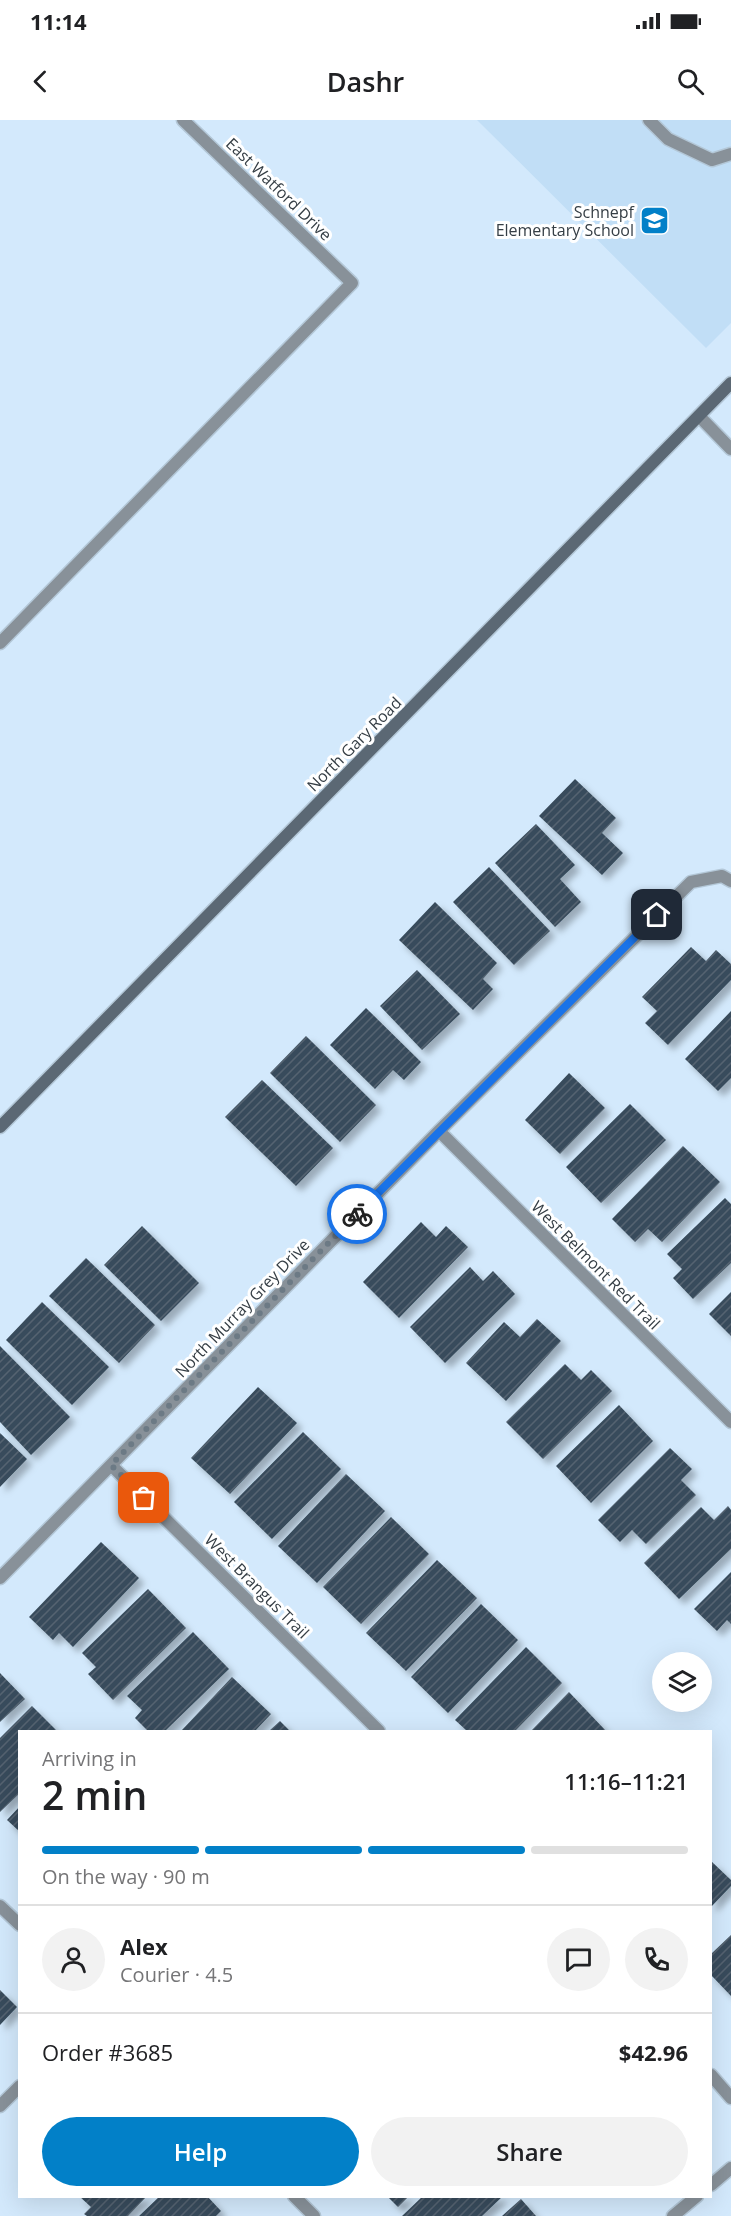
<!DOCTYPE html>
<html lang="en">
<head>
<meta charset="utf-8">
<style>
  body { margin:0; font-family:"Open Sans",sans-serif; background:#f2f2f2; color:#202124; height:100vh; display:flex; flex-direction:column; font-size:22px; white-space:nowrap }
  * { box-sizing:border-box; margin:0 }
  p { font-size:20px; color:#757577 }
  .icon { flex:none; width:33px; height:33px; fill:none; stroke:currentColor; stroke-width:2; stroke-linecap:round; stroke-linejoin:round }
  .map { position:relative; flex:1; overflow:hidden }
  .drawer { position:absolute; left:18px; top:1610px; width:694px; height:468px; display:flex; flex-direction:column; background:#fff; border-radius:0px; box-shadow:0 6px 24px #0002 }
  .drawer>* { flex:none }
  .buttons { position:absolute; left:652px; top:1532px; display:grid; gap:12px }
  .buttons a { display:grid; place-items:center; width:60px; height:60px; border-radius:50%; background:#fff; box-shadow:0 6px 24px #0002; font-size:30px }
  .pin { position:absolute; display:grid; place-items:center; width:51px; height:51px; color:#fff; margin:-26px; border-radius:12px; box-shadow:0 3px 9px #0006 }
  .courier { position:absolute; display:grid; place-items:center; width:60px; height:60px; margin:-30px; border:4px solid #1a73e8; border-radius:50%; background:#fff; color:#222; box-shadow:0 2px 8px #0007 }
  .head em { font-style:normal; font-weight:600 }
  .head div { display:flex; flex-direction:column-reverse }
  .head { display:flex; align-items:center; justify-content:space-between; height:102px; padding:0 24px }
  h1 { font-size:39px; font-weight:600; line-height:45px }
  .bar { display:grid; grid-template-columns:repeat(4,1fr); gap:9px 6px; align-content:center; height:72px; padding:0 24px }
  .bar i { height:8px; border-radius:4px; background:#e0e0e0 }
  .bar .selected { background:#0280c8 }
  .bar p { grid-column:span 4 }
  .line { display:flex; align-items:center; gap:15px; padding:0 24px; border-top:2px solid #e0e0e0 }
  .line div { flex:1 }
  .round { display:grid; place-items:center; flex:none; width:63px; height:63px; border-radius:32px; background:#f2f2f2 }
  .action { display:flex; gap:12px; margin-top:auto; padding:12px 24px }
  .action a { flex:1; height:69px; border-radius:36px; background:#0280c8; color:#fff; font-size:24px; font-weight:600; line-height:69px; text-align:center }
  .action a+a { background:#f2f2f2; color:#202124 }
  .status { display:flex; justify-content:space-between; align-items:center; height:42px; padding:0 30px; background:#fff; direction:ltr }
  .status svg { height:16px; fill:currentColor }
  header { display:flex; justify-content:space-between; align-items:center; height:78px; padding:0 24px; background:#fff; font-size:27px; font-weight:600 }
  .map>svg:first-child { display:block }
</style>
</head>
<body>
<div class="status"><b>11:14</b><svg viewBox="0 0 49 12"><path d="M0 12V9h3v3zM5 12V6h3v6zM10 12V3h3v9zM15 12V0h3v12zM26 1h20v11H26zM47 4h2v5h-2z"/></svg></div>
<header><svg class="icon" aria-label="back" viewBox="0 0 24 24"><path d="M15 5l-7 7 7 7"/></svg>Dashr<svg class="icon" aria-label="search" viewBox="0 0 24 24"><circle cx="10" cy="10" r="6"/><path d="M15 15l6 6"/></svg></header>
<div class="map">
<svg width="731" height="2096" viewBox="0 0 731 2096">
  <defs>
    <pattern id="building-hatch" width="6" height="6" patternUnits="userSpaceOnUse" patternTransform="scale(1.5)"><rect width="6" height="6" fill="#394c5b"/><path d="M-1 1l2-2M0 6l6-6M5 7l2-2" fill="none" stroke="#546471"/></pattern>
    <filter id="shadow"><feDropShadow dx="5.5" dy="5.5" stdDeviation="3" flood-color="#0004"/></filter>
  </defs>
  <rect width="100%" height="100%" fill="#d3e9fc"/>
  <path fill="#c1def6" d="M477,0H731V203L706,228Z"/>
  <path fill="url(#building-hatch)" filter="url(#shadow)" d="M575,659L616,698L602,713L623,733L602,755L539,696Z
    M536,704L575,745L560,759L581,782L555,807L495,743Z
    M489,747L550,811L514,845L453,782Z
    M435,782L497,843L483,859L493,869L473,890L399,820Z
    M691,827L706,841L716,830L731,844V860L668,925L645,903L657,891L642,877Z
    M417,850L460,894L422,930L380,886Z
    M366,888L421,942L404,960L393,950L375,969L330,925Z
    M731,891V958L718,971L685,939Z
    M306,916L376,985L340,1022L270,953Z
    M569,953L605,988L560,1034L525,1000Z
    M262,960L333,1028L296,1066L225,997Z
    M630,984L666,1020L601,1083L566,1047Z
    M683,1026L720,1062L662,1122L648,1109L635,1122L612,1099Z
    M725,1078L731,1084V1143L693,1179L673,1158L682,1149L667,1134Z
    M421,1102L436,1117L446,1106L468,1127L399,1198L363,1162Z
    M142,1106L199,1163L161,1201L104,1145Z
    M86,1138L155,1205L119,1243L49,1176Z
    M470,1147L483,1161L493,1151L515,1174L445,1243L410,1207Z
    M731,1172V1216L709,1194Z
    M42,1182L109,1247L72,1285L6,1220Z
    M537,1199L561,1221L506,1281L466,1243L504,1202L520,1217Z
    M0,1226L70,1297L31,1335L0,1302Z
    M565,1244L581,1260L591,1250L612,1271L543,1339L506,1302Z
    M258,1267L297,1303L230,1374L191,1338Z
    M619,1285L653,1321L591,1383L556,1346Z
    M303,1312L341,1349L272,1419L234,1382Z
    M0,1313L27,1339L0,1367Z
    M670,1328L692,1349L681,1360L696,1375L646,1424L632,1410L620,1422L598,1400Z
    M346,1354L385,1391L317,1463L278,1426Z
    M728,1386L731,1390V1429L679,1479L644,1443L701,1387L714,1400Z
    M391,1397L429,1434L361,1504L323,1467Z
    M101,1422L139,1458L73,1527L59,1513L53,1520L29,1497Z
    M437,1440L477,1478L406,1551L366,1513Z
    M731,1452V1504L727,1500L717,1511L694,1489Z
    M148,1469L186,1508L113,1580L88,1554L96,1547L82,1533Z
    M481,1484L518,1520L448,1593L411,1557Z
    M193,1512L229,1549L165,1611H148L135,1598L142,1590L127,1576Z
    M526,1527L562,1563L515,1611H467L455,1600Z
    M0,1553L25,1579L0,1602Z
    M232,1557L271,1594L255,1611H181Z
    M569,1572L606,1611H531Z
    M32,1586L57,1611H20V1673L0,1692V1618Z
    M280,1601L290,1611H269Z
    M20,1686V1712L7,1700Z
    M711,1741L731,1760V1766L711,1787Z
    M731,1815V1876L711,1855V1834Z
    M0,1870L17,1887L0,1905Z
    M79,2076H147L128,2096H87L84,2094L91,2087Z
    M160,2076H207L221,2091L216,2096H139Z
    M387,2076H409L398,2087Z
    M423,2076H503L482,2096H402Z
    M521,2079L536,2096H502Z"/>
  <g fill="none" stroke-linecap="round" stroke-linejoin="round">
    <defs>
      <path id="service" d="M649,0L668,19L712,40L731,34"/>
      <path id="minor" d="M699,296L731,329
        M0,523L352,163L183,0
        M439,1011L731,1302
        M111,1345L379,1611
        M0,1458L439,1011L691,762L722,756L731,761
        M0,1786L20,1805
        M711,1955L731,1978
        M0,1986L20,1966
        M711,2065L731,2048
        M294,2076L314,2096
        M673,2096L697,2076"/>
      <path id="secondary" d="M0,1007L731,263"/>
    </defs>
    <use href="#service" stroke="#b3c7d7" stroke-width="15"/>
    <use href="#minor" stroke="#b3c7d7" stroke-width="15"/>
    <use href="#secondary" stroke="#b3c7d7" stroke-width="15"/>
    <use href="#service" stroke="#889199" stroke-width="12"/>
    <use href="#minor" stroke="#889199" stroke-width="12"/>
    <use href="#secondary" stroke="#5b6874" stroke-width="12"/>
  </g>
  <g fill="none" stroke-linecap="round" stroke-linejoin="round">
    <path stroke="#6c7a85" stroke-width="6" stroke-dasharray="0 10.8" d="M144,1378L111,1345L357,1094"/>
    <path stroke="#1a73e8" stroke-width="8" d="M357,1094L657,795"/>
  </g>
  <defs>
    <symbol id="school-square" viewBox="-11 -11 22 22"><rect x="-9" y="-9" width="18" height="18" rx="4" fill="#0280c8" stroke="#fff"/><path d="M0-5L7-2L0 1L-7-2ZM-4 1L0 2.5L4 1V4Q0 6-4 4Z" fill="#fff"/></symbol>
  </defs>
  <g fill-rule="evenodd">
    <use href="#school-square" x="638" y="84" width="33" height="33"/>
  </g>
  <g text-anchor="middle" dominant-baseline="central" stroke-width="6" stroke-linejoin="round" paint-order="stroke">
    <g font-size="16" fill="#353e45" stroke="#fff">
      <text transform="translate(279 69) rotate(44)">East Watford Drive</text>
      <text transform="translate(354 624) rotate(-45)">North Gary Road</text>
      <text transform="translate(596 1145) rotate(45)">West Belmont Red Trail</text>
      <text transform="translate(242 1188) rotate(-46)">North Murray Grey Drive</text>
      <text transform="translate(257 1466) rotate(45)">West Brangus Trail</text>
    </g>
    <g font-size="16" fill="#353e45" stroke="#fff" text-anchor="end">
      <text x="634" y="92">Schnepf<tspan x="634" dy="18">Elementary School</tspan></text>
    </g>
  </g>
</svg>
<div class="buttons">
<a><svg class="icon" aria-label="layers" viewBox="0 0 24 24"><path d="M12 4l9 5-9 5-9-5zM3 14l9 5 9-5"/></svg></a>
</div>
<div class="pin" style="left:144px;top:1378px;background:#ea580c"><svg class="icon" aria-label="bag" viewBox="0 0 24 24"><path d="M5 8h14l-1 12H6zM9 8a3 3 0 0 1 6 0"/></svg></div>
<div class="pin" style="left:657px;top:795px;background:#1f2937"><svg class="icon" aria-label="home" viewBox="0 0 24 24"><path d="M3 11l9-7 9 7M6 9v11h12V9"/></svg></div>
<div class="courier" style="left:357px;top:1094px"><svg class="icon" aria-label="bike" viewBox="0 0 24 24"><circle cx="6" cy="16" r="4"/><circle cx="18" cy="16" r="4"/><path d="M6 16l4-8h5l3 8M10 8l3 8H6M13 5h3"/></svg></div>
<section class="drawer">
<div class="head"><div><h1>2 min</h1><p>Arriving in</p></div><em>11:16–11:21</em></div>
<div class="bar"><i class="selected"></i><i class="selected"></i><i class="selected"></i><i></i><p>On the way · 90 m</p></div>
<div class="line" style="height:108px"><a class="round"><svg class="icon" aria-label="person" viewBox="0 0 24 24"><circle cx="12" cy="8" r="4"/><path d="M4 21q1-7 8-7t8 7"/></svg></a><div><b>Alex</b><p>Courier · 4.5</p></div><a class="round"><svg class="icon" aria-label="chat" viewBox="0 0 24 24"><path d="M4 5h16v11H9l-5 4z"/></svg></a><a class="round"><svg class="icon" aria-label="phone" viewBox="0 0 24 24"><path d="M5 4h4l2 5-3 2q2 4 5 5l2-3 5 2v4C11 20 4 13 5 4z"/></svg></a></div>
<div class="line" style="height:78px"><div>Order #3685</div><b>$42.96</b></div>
<div class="action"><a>Help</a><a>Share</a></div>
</section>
</div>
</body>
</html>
